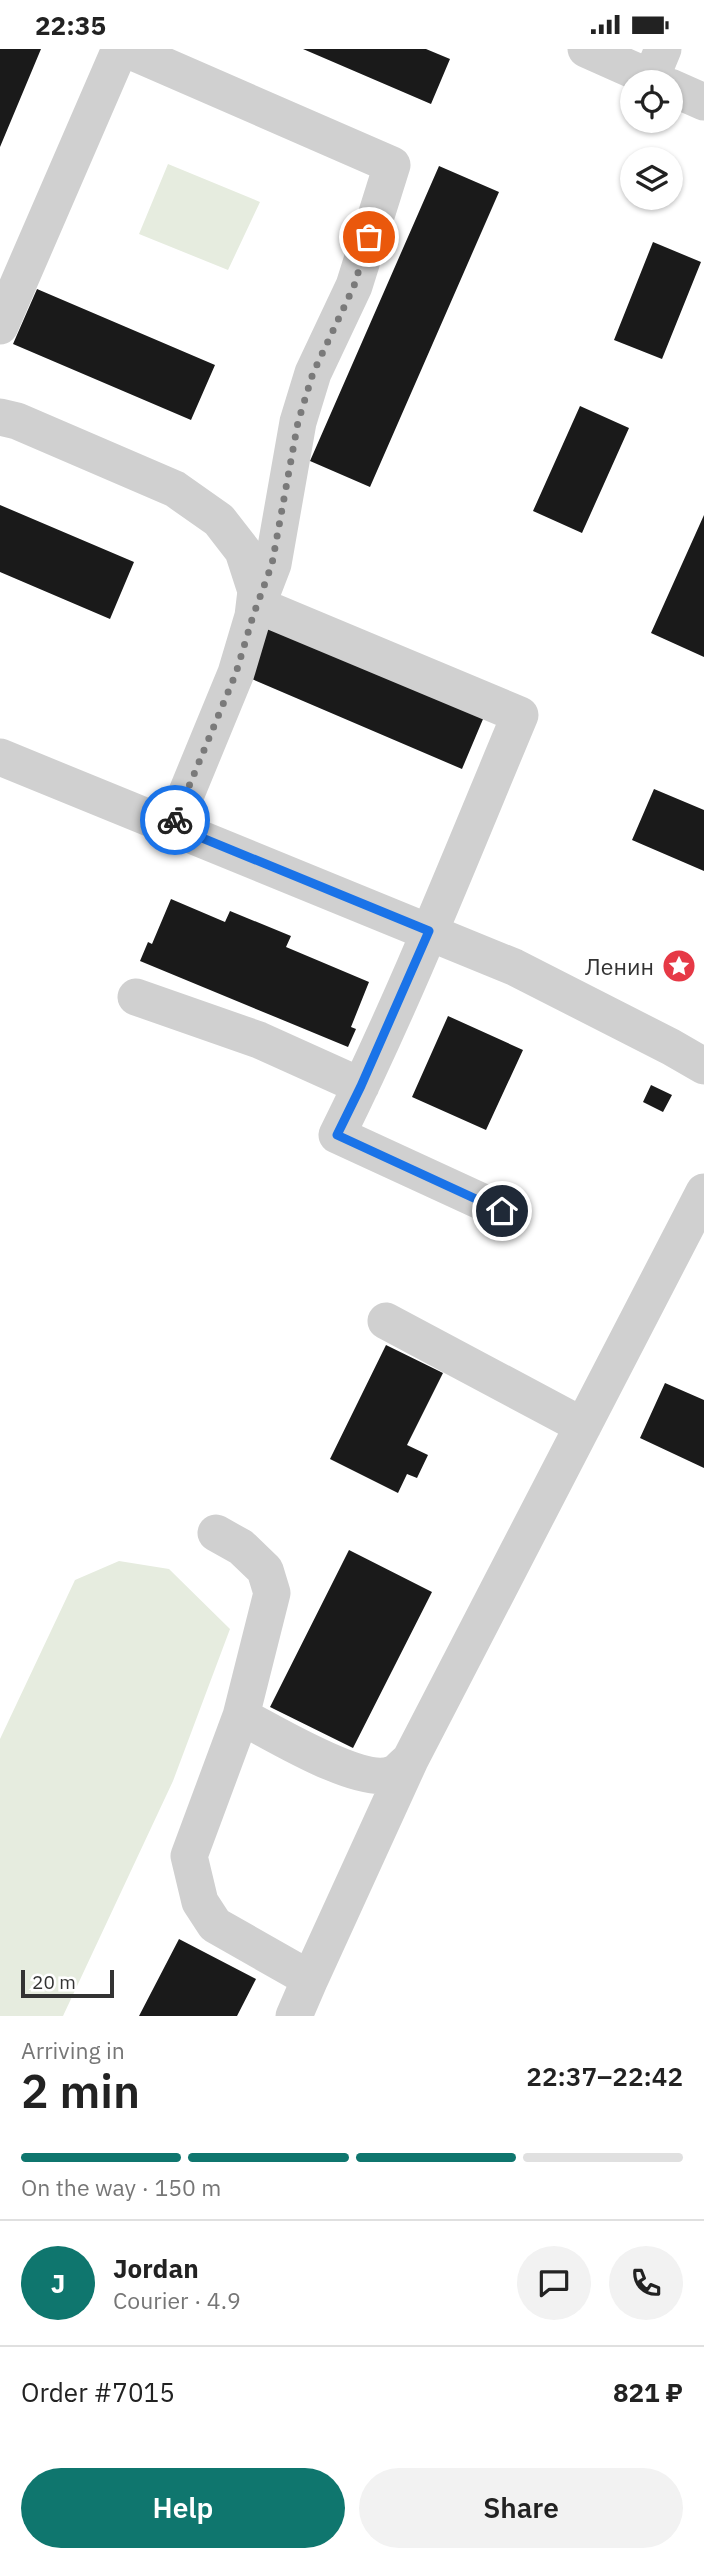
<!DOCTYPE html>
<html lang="en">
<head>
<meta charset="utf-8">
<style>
  body { margin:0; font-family:"IBM Plex Sans",sans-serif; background:#f2f2f2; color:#222; height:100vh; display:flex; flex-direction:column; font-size:26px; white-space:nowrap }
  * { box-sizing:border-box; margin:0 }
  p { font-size:23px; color:#767676 }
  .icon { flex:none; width:38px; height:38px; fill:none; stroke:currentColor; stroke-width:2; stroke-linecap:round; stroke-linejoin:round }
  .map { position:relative; height:1967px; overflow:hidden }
  .details { display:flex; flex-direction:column; background:#fff; flex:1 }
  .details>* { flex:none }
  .tools { position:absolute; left:620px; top:21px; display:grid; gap:14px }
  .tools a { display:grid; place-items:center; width:63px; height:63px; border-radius:50%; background:#fff; box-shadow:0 2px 5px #0004; font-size:35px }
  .scale { position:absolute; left:21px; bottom:18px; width:93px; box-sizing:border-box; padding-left:7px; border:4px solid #333; border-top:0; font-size:19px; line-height:24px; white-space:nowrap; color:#333; -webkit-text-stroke:5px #fff; paint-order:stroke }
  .pin { position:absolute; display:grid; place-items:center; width:60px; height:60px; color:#fff; margin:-30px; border:4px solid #fff; border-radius:50%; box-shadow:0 2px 7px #0007 }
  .courier { position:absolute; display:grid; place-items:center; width:70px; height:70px; margin:-35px; border:5px solid #1a73e8; border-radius:50%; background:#fff; color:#222; box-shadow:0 2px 9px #0007 }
  .headline em { font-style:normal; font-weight:600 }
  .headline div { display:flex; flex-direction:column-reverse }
  .headline { display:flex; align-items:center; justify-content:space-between; height:119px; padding:0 21px }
  h1 { font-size:46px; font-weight:600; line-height:52px }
  .bar { display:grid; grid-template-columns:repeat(4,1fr); gap:10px 7px; align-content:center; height:84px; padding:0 21px }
  .bar i { height:9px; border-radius:5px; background:#e0e0e0 }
  .bar .on { background:#0f766e }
  .bar p { grid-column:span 4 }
  .line { display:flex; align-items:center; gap:18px; padding:0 21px; border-top:2px solid #e0e0e0 }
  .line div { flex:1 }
  .round { display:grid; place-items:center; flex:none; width:74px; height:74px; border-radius:37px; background:#f2f2f2 }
  .cta { display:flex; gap:14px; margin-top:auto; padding:14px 21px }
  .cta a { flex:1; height:80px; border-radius:42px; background:#0f766e; color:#fff; font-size:28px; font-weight:600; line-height:80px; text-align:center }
  .cta a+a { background:#f2f2f2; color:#222 }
  .status { display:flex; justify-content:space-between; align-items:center; height:49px; padding:0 35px; background:#fff; direction:ltr }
  .status svg { height:19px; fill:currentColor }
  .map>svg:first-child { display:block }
</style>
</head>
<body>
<div class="status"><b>22:35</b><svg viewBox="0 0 49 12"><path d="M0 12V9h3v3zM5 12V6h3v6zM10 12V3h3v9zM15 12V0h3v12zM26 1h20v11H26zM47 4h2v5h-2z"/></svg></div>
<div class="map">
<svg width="704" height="1967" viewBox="0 0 704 1967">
  <rect width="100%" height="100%" fill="#fff"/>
  <path fill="#e6ecdf" d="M168,115L260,153L228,221L139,185Z
    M119,1512L169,1520L230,1580L173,1732L63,1967H0V1690L75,1531Z"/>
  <path fill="#1a1a1a" d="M0,0H41L0,98Z
    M303,0H426L450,10L431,55Z
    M439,117L499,143L370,438L310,412Z
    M653,193L701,213L662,310L614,291Z
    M37,240L215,316L191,371L13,295Z
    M580,357L629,379L582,484L533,462Z
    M0,456L134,513L110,570L0,523Z
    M704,466V608L651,584Z
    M271,571L486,663L462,720L247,628Z
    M654,740L704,761V822L632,791Z
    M171,850L225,873L230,862L291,887L286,898L369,933L351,978L356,980L348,998L140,912L148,893L152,895Z
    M448,967L523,1001L486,1081L412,1048Z
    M651,1036L672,1046L663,1063L643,1053Z
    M386,1296L443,1324L407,1396L428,1406L417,1429L407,1425L398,1444L330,1410Z
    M665,1334L704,1351V1419L640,1389Z
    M349,1501L432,1543L353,1699L270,1658Z
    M179,1890L256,1930L237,1967H139Z"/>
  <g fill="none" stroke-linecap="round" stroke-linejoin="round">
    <path stroke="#d0d0d0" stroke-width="37" d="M126,0L392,116L354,237L313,324L298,373L273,515L253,567
      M586,0L660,33
      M651,29L663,0
      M670,38L704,53
      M0,277L120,0
      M0,368L17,372L175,440L219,471L243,502L256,542L253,567L236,624L173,777
      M257,556L520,666C461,807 405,949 337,1086L502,1162
      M0,708L514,918L671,998L704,1017
      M136,948L259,991L361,1037
      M386,1272L583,1377
      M216,1484L241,1498L265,1521L272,1544L241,1667L189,1807L200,1853L215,1876L310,1930L294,1967
      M241,1667C272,1683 361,1738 393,1725C398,1723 405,1715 410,1711L704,1143
      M310,1930L410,1711"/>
  </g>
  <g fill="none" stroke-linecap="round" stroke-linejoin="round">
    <path stroke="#7a7a7a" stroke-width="7" stroke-dasharray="0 12.6" d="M175,771L236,624L253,567L272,515L298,373L313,324L354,237L369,188"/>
    <path stroke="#1a73e8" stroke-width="9" d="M175,771L173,777L429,882L361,1037L337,1086L502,1162"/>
  </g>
  <defs>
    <symbol id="sight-disc" viewBox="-11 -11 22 22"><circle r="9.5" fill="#e63946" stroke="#fff"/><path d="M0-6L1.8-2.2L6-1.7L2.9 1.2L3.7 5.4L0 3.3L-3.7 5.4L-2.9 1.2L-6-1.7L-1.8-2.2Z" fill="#fff"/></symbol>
  </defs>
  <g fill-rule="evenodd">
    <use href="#sight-disc" x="660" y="898" width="38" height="38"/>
  </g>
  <g text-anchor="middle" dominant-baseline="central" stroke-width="7" stroke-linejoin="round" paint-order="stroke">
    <g font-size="23" fill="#333" stroke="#fff" text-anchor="end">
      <text x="654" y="917">Ленин</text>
    </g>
  </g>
</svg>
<div class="tools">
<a><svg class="icon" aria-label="locate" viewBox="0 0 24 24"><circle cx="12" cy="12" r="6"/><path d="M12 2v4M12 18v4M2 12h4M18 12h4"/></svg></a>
<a><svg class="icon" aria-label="layers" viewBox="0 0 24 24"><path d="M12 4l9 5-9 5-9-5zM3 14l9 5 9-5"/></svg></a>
</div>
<div class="scale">20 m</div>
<div class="pin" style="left:369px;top:188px;background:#ea580c"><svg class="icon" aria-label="bag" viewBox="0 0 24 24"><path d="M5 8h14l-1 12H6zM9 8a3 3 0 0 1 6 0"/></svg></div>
<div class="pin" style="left:502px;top:1162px;background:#1f2937"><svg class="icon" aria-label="home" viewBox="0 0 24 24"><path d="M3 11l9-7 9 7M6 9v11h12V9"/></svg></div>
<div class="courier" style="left:175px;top:771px"><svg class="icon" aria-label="bike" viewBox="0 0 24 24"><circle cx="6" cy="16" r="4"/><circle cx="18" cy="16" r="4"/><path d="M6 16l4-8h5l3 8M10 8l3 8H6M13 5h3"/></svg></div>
</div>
<section class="details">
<div class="headline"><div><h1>2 min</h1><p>Arriving in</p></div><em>22:37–22:42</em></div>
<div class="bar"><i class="on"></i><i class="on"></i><i class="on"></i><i></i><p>On the way · 150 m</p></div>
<div class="line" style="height:126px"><b class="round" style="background:#0f766e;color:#fff">J</b><div><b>Jordan</b><p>Courier · 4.9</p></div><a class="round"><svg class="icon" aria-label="chat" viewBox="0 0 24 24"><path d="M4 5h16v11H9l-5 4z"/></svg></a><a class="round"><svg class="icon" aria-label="phone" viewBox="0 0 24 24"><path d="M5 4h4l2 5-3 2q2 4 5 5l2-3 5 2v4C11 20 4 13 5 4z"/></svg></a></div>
<div class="line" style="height:91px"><div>Order #7015</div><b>821 ₽</b></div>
<div class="cta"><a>Help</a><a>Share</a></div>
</section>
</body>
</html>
